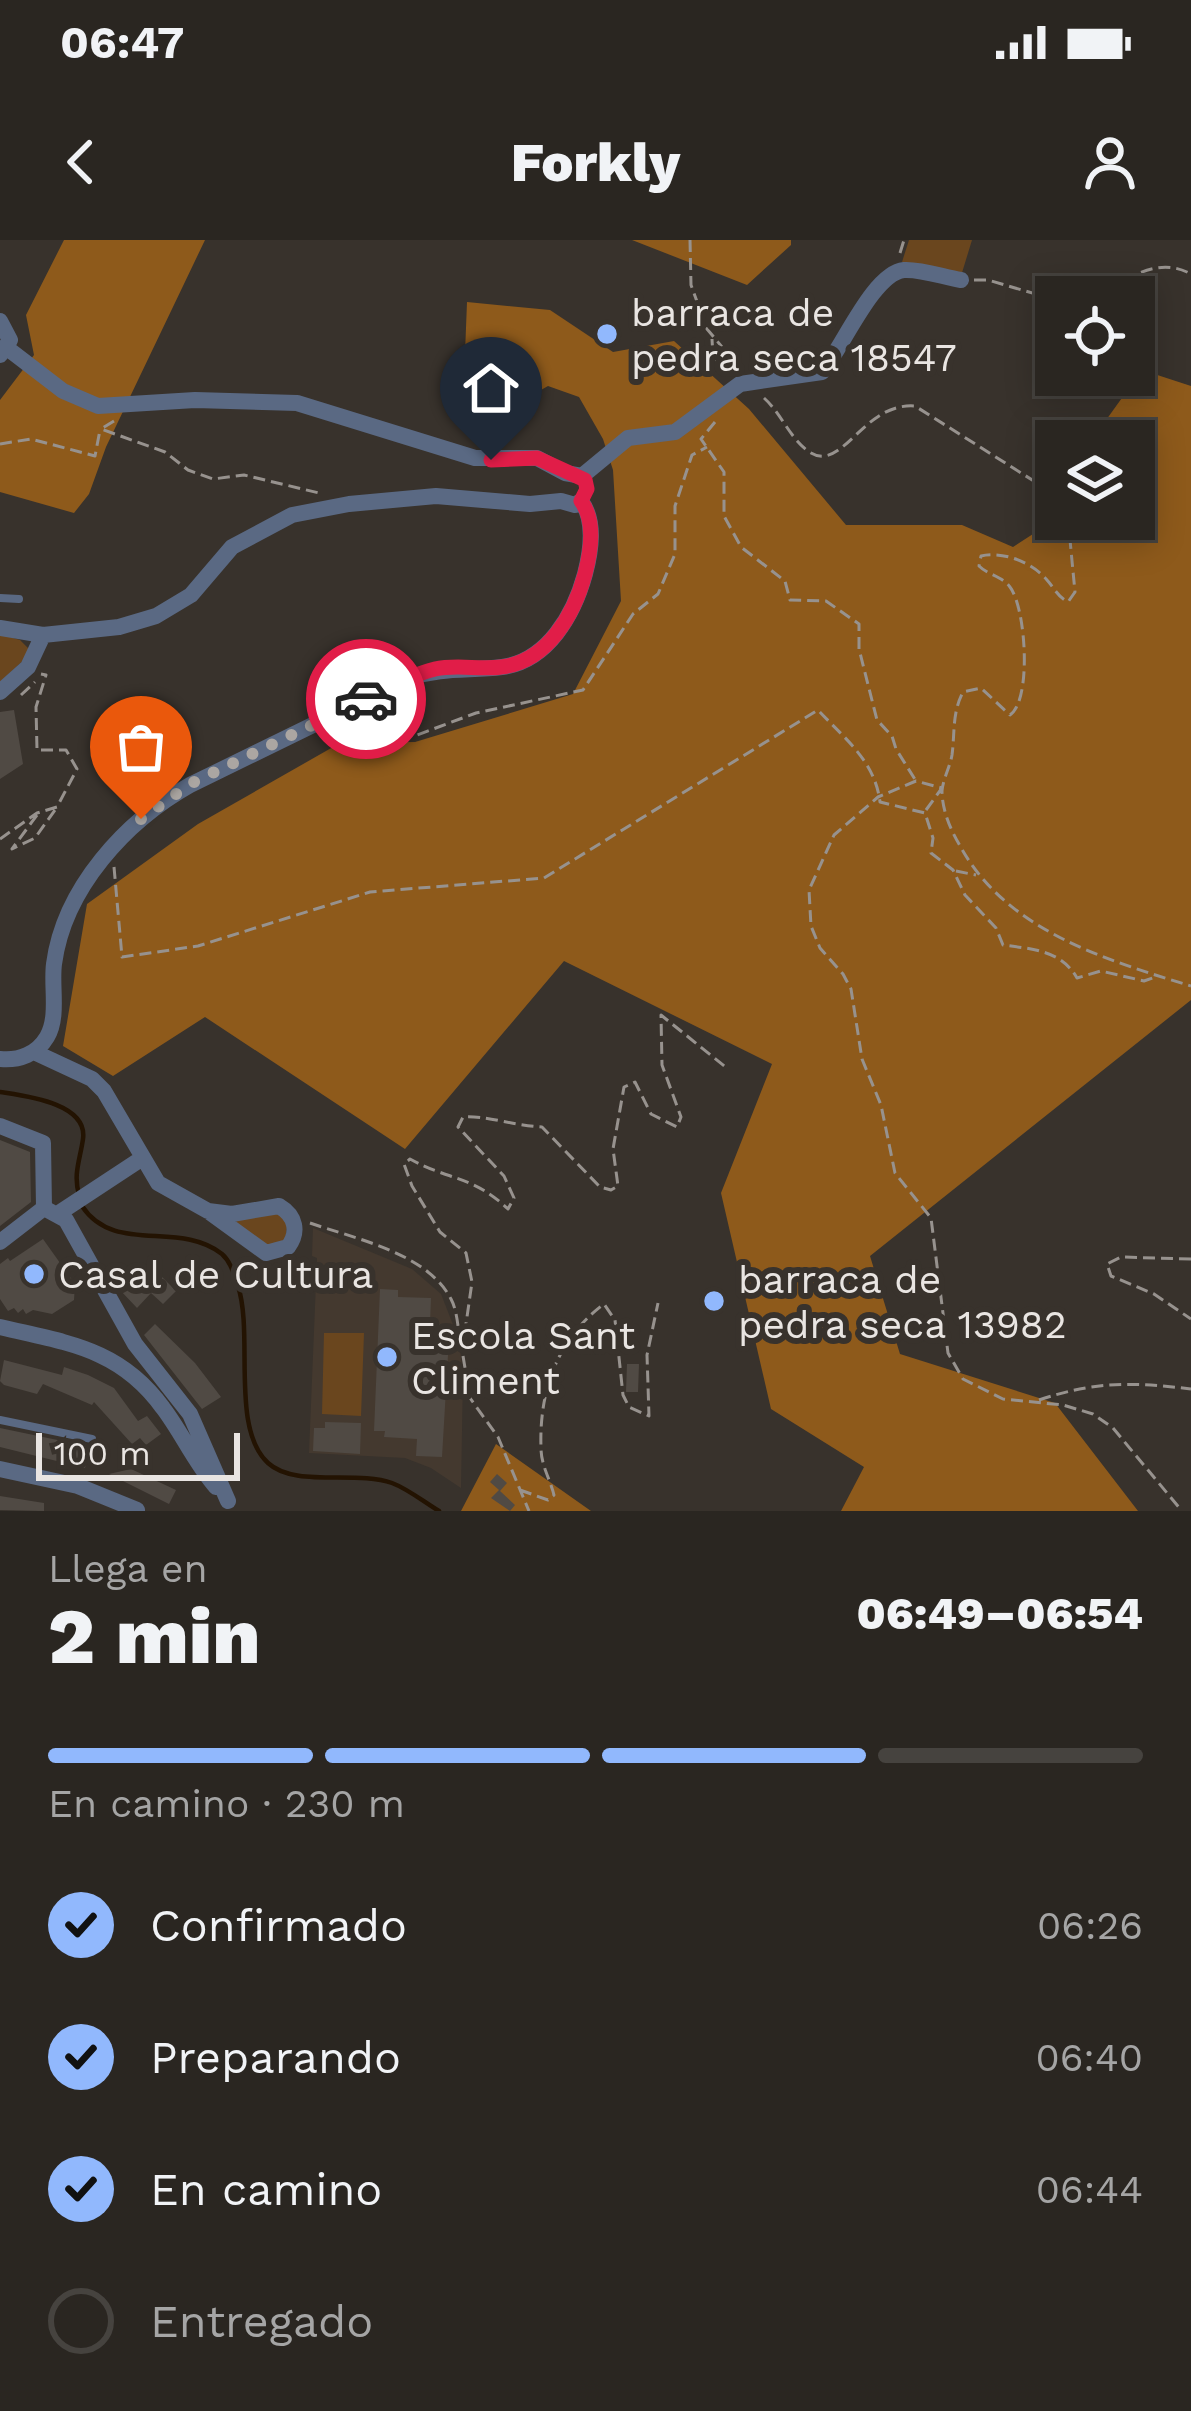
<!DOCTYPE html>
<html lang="es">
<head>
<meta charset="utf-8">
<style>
  body { margin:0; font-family:"Work Sans",sans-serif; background:#36322e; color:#f1f3f6; height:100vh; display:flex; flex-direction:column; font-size:45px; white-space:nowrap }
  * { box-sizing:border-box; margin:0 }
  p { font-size:39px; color:#a5a5a5 }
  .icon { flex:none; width:66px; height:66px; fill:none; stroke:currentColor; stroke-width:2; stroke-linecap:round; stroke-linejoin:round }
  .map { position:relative; height:1271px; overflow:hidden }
  .sheet { display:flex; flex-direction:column; background:#2a2621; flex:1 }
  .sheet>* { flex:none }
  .buttons { position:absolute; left:1035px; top:36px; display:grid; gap:24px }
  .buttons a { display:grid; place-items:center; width:120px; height:120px; border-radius:0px; background:#2a2621; box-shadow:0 6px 30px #0003,0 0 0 3px #46433f; font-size:60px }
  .scale { position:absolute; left:36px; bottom:30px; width:204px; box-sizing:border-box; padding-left:12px; border:6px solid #e9e5e2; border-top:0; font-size:33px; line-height:42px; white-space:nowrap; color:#e9e5e2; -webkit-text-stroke:9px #38322c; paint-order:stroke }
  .pin { position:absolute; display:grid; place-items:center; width:102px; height:102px; color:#fff; margin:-123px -51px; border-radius:50% 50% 50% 0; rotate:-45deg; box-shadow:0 0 12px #0007 }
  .pin .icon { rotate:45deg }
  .courier { position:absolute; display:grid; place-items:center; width:120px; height:120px; margin:-60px; border:9px solid #e11d48; border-radius:50%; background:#fff; color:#222; box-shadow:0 3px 15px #0007 }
  .overview em { font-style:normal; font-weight:800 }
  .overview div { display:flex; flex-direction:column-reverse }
  .overview { display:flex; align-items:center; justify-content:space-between; height:204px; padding:0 48px }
  h1 { font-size:78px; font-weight:800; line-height:90px }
  .bar { display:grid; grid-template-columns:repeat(4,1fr); gap:18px 12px; align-content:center; height:144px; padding:0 48px }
  .bar i { height:15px; border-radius:9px; background:#46433f }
  .bar .current { background:#91b8fd }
  .bar p { grid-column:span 4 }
  ol { padding:0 48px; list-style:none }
  li { display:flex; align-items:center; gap:36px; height:132px }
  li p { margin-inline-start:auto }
  li .icon { padding:12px; border-radius:50%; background:#91b8fd; color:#111; stroke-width:4 }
  li:last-child { color:#a5a5a5 }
  li i { width:66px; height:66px; border:6px solid #46433f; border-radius:50% }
  .status { display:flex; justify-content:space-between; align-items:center; height:84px; padding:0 60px; background:#2a2621; direction:ltr }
  .status svg { height:33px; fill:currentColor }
  header { display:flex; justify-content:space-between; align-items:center; height:156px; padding:0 48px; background:#2a2621; font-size:54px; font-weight:800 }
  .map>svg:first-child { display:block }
</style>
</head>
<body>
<div class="status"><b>06:47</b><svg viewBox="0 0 49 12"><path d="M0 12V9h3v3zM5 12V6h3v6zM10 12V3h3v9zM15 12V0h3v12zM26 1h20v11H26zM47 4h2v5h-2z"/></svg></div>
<header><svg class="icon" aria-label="back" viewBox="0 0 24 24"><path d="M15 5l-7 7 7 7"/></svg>Forkly<svg class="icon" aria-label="person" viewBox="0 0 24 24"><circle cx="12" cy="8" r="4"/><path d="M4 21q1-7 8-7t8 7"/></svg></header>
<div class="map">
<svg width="1191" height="1271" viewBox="0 0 1191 1271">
  <rect width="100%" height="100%" fill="#38322c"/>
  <path fill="#44392f" d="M313,988L412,1029L441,1054L459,1100L463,1134L461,1248L431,1228L405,1218L309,1213L317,1018L312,1016Z"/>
  <path fill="#6a461e" d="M909,0H972L961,36L902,22Z
    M0,394L20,400L29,409L28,416L0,442Z
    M272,969L288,979L285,1002L262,1006L231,977Z
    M324,1093H364L361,1176L322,1174Z"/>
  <path fill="#8e5a1b" d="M64,0H205L106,207L89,254L74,273L0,252V160L34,115L26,75Z
    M632,0H791V5L747,45Z
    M467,62L550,70L613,112L674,101L749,169L846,285H962L1013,307L1050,283L1042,268L1056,249V279H1134V201H1091L1142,130L1191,146V760L870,1016L900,1114L1055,1163L1138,1271H841L864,1227L771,1169L721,953L772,824L564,721L405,909L205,777L113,836L63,806L87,664L198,584L340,503L415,502L573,454L621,361L613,230L603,199L579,157L548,146L520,162L486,166L464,139Z
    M496,1204L591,1271H461Z"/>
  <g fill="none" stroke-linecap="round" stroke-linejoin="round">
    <path stroke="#231302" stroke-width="4.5" d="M0,852C25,856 88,863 83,899C80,920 73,934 79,955
      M82,966C114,1015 179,980 222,1014C231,1022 234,1035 238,1046C254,1095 230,1188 268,1223C295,1248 356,1230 392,1243C408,1249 424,1262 439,1271"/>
  </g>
  <path fill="#504a44" d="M14,470L23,524L0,539V472Z
    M0,900L30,912L31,962L0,986Z
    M43,999L75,1044L74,1060L52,1074L33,1070L26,1074L23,1069L18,1073L14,1068L8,1071L0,1059V1024L8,1018L10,1021Z
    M141,1027L153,1039L158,1033L176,1051L163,1064L151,1053L137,1068L120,1050Z
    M380,1049L398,1050V1057L431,1058L430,1084H443V1098H449L442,1217L416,1216L417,1199L384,1197L385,1191H374Z
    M155,1084L195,1123L221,1157L202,1169L144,1095Z
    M4,1120L62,1135L64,1127L88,1135L114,1148L138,1181L147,1176L161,1194L146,1205L140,1198L132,1204L94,1162L92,1165L43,1144L37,1154L4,1145L0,1141Z
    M627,1124H639L638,1152H626Z
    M325,1182L361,1183L360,1214L313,1211L314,1188H325Z
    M0,1188L91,1207L85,1228L0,1207Z
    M131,1229L176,1250L169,1264L109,1234Z
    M497,1234L507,1243L500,1251L515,1265L510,1271L491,1258L499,1250L490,1242Z
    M0,1256L44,1263V1271L0,1270Z"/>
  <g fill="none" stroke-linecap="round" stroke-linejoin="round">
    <path stroke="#97928e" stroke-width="3" stroke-dasharray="12 6" stroke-linecap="butt" d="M690,0L691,45L707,89L738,126
      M900,13L904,0
      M974,40H988L1056,60
      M1093,57C1125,43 1154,14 1191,34
      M712,99L713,117L726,133
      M764,158C781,173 789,197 808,211C842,236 862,162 915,166L1056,255
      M114,181L101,189L165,212L188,230L213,239L244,235L319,253
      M715,182L701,199L724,232V276L741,307L785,341L790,360L826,361L859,384V409L877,480L892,496L896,509L916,541
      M0,204L31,199L95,216L100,190
      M1068,279L1075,352L1068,362C1057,356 1055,349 1047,340C1032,322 1003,311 981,316L979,326C988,335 1002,336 1010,347C1026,368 1032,460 1010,475L981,448L963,452C952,473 955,492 952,515C950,527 943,539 942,551C942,569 950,589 959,604C1005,690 1103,719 1191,746
      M21,455L35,442
      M367,478L375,484L417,495L476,473L583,450L633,374L658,354L675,314V266L692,215L707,207
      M926,570L942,548L916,541L878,557L834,595L809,650L811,686L820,708L843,734L851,749L862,819L881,865L895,933L931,978L948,1113L963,1139L1003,1159L1063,1165L1093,1174L1113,1188L1182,1271
      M37,575L12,609L35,598L55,570
      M0,599L37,573L57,567L77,529L66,510H37L36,467L46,435L41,434
      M114,627L122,717L198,706L370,652L544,638L818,470C845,499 875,521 880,562L925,573L933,598L931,613L953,630L965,655L996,688L1003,705C1032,709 1061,710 1077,738L1101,731L1144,741L1158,736
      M956,631L976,635
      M310,983C356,999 427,1013 451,1059C458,1072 458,1092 461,1106
      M1191,1019L1121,1017L1107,1024L1111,1036L1154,1054L1191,1079
      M462,1112L472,1042L466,1013L440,992L412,946L404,924L410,919C450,941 472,935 508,969L514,958L504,936L458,887L463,877C484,875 516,886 542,887L600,947L611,950L618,946L613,909L624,847L635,842L651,874L677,887L681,877L662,825L661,775L728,829
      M463,1116L470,1158L498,1197L529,1271
      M1039,1160C1096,1141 1132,1142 1191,1149
      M520,1250L548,1260L554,1255C550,1239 541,1225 541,1208C539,1151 557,1099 604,1064L615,1080L623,1155L629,1167L649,1176L647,1115L658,1063"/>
    <path stroke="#5a6983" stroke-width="8" d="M0,358L19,359
      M0,1180L92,1199"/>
    <path stroke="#5a6983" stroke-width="16" d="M0,81L10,100L0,115
      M7,108L63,151L98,166L195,160L297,163L475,218H537L565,233L582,236
      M582,236L628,198L675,192L740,144L822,132C842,109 873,33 904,30C922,29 943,37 961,40
      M0,388L43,395L119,387L156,376L191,355L232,307L292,275L349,264L436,256L530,264L561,261L575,265L581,261
      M0,452L28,427L43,395
      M34,812L92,839L104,851L158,943L208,971L266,1013L288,1007C299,992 296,976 279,966L232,974L208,971
      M0,819C19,821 37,814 47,797C59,777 51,746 54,724C64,648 126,581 190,545L409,438C442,427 469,431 502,427C548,421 574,374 585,334C591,311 596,281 581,261
      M0,886L43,903L44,968
      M44,968L66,980L135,1104L190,1174L228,1261
      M59,973L141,919
      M0,1002L44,968
      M0,1087C67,1103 120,1108 163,1168C182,1193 195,1223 216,1247
      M0,1229L78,1246L137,1270"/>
  </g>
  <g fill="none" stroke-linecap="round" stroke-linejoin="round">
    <path stroke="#aba6a2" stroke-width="12" stroke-dasharray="0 21.6" d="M141,579L190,544L366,459"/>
    <path stroke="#e11d48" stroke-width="15" d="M366,459C388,448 411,435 435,429C457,424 479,430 501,427C547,422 574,375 585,334C591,311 596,281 581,261L587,249L585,240L537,218L491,220"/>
  </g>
  <g fill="#91b8fd" stroke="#38322c" stroke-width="4.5">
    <circle cx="607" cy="94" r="12"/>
    <circle cx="34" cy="1034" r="12"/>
    <circle cx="714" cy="1061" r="12"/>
    <circle cx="387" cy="1117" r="12"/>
  </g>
  <g text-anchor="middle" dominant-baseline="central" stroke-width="12" stroke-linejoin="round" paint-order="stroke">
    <g font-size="39" fill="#e9e5e2" stroke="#38322c" text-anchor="start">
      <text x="631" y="72">barraca de<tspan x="631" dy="45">pedra seca 18547</tspan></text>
      <text x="58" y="1034">Casal de Cultura</text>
      <text x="738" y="1039">barraca de<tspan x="738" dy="45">pedra seca 13982</tspan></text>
      <text x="411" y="1095">Escola Sant<tspan x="411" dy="45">Climent</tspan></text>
    </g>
  </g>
</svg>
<div class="buttons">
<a><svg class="icon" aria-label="locate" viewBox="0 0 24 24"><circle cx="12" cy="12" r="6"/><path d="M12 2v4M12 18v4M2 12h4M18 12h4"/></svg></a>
<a><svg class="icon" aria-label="layers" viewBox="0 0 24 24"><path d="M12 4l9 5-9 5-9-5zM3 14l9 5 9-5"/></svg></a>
</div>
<div class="scale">100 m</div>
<div class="pin" style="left:141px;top:579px;background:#ea580c"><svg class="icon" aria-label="bag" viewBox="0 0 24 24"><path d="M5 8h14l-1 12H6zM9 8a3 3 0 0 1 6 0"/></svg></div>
<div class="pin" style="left:491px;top:220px;background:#1f2937"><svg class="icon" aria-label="home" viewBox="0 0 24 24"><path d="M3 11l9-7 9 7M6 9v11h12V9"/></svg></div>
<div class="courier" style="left:366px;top:459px"><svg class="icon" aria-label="car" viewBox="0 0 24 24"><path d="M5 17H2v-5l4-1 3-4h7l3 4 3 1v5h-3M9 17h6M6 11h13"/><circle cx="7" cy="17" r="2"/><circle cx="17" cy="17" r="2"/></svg></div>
</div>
<section class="sheet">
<div class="overview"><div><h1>2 min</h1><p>Llega en</p></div><em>06:49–06:54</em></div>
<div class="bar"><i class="current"></i><i class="current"></i><i class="current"></i><i></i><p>En camino · 230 m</p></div>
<ol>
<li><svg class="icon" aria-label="check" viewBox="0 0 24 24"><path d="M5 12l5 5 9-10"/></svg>Confirmado<p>06:26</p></li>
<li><svg class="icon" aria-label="check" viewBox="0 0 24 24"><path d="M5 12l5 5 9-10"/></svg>Preparando<p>06:40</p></li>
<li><svg class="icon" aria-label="check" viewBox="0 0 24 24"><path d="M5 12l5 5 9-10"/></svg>En camino<p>06:44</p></li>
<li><i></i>Entregado</li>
</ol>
</section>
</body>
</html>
